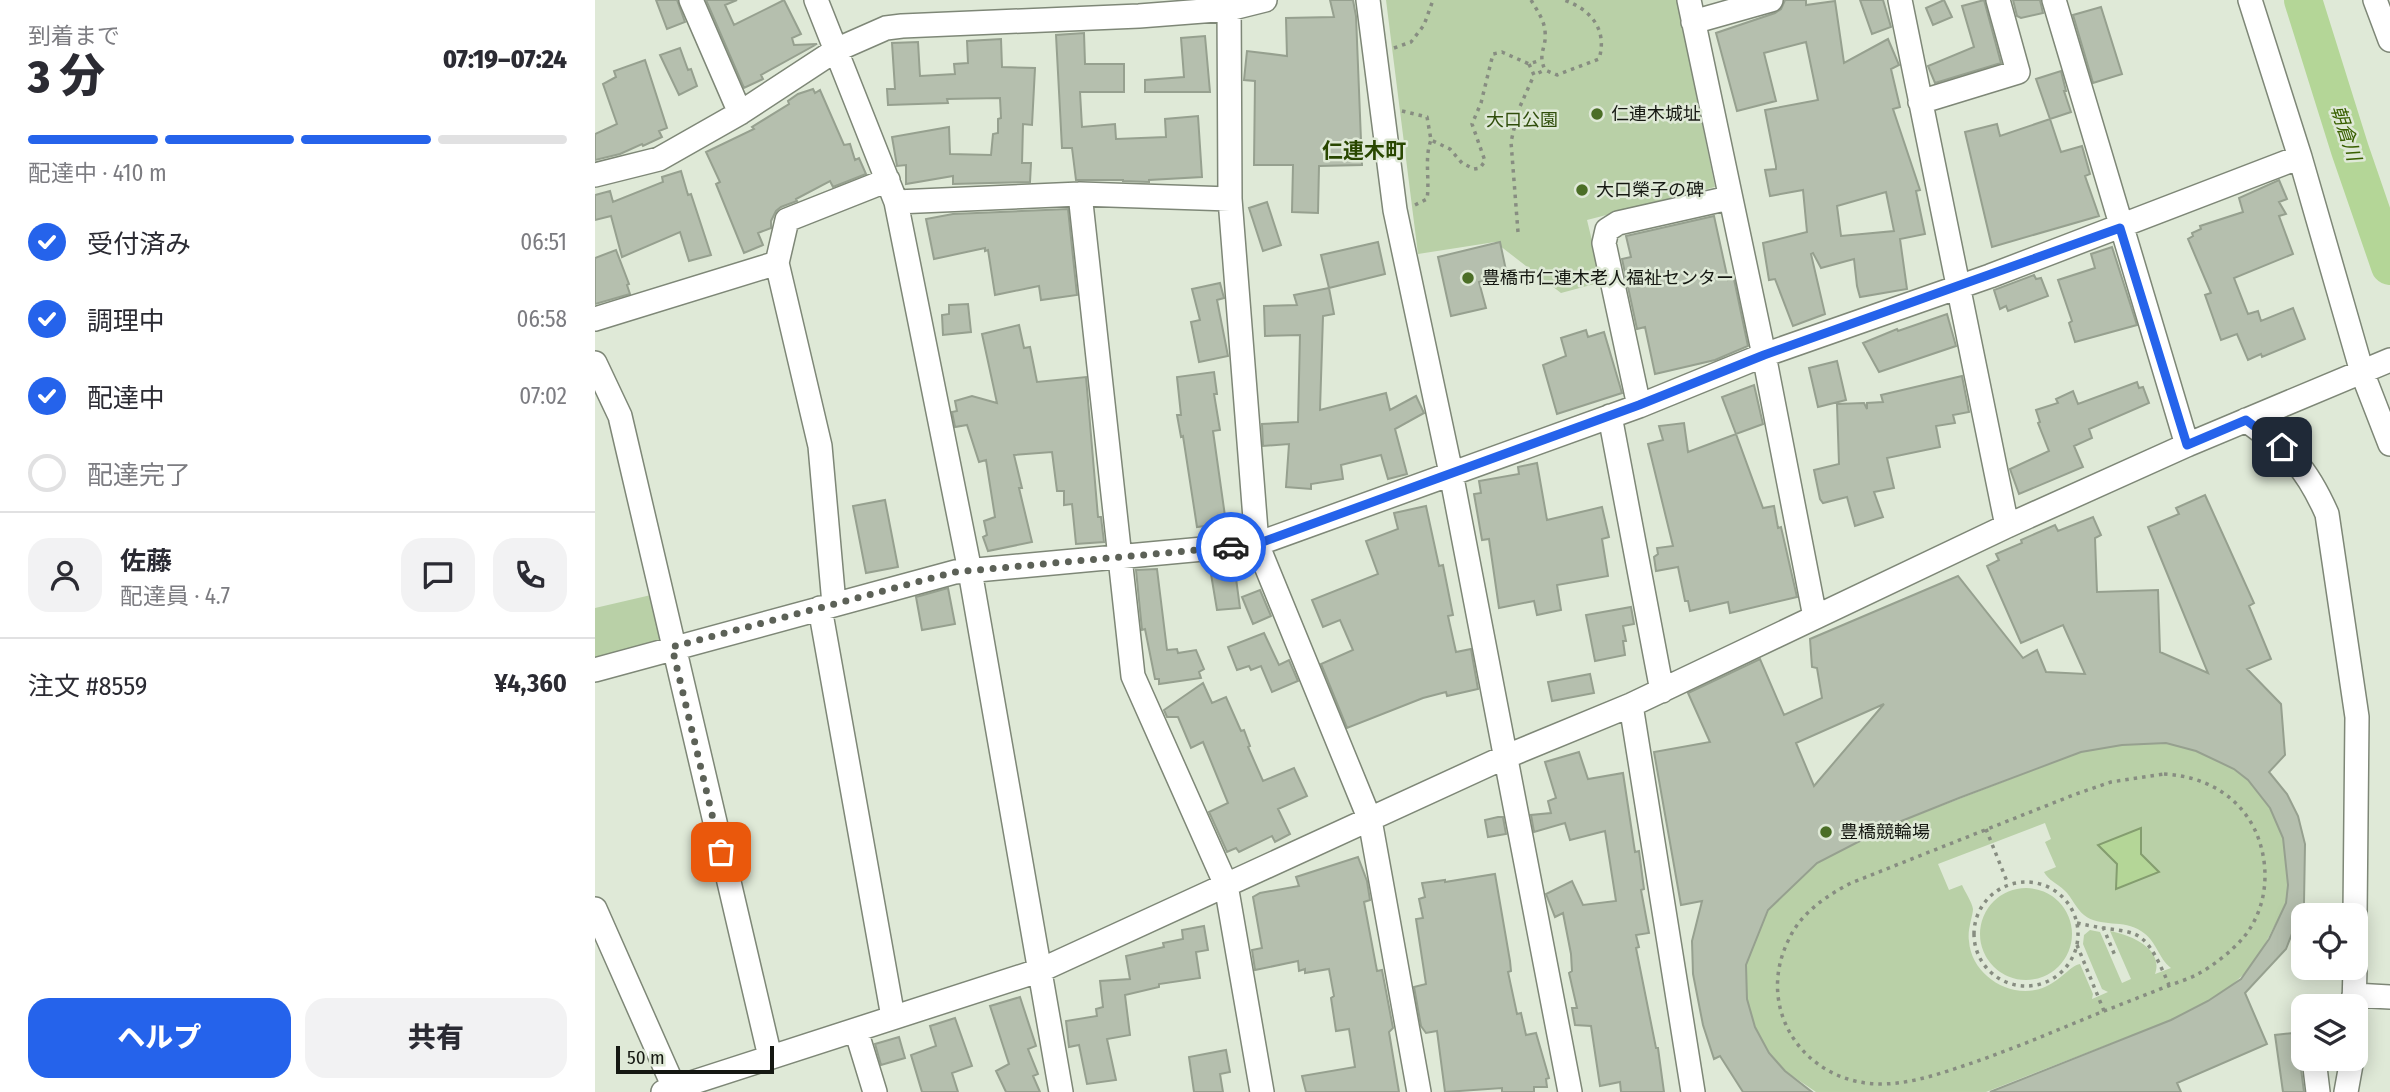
<!DOCTYPE html>
<html lang="ja">
<head>
<meta charset="utf-8">
<style>
  body { margin:0; font-family:"Fira Sans Condensed","Noto Sans JP",sans-serif; background:#f2f2f3; color:#2b2b33; height:100vh; display:flex; flex-direction:column; font-size:26px; white-space:nowrap }
  * { box-sizing:border-box; margin:0 }
  p { font-size:23px; color:#7c7c81 }
  .icon { flex:none; width:38px; height:38px; fill:none; stroke:currentColor; stroke-width:2; stroke-linecap:round; stroke-linejoin:round }
  .map { position:relative; flex:1; overflow:hidden }
  .panel { display:flex; flex-direction:column; background:#fff; width:595px }
  .panel>* { flex:none }
  .buttons { position:absolute; left:1696px; top:903px; display:grid; gap:14px }
  .buttons a { display:grid; place-items:center; width:77px; height:77px; border-radius:14px; background:#fff; box-shadow:0 4px 18px #0003; font-size:35px }
  .scale { position:absolute; left:21px; bottom:18px; width:158px; box-sizing:border-box; padding-left:7px; border:4px solid #151812; border-top:0; font-size:19px; line-height:24px; white-space:nowrap; color:#151812; -webkit-text-stroke:5px #dfe9d7; paint-order:stroke }
  .pin { position:absolute; display:grid; place-items:center; width:60px; height:60px; color:#fff; margin:-30px; border-radius:14px; box-shadow:0 4px 10px #0006 }
  .courier { position:absolute; display:grid; place-items:center; width:70px; height:70px; margin:-35px; border:5px solid #2563eb; border-radius:50%; background:#fff; color:#222; box-shadow:0 2px 9px #0007 }
  .overview em { font-style:normal; font-weight:800 }
  .overview div { display:flex; flex-direction:column-reverse }
  .overview { display:flex; align-items:center; justify-content:space-between; height:119px; padding:0 28px }
  h1 { font-size:46px; font-weight:800; line-height:52px }
  .bar { display:grid; grid-template-columns:repeat(4,1fr); gap:10px 7px; align-content:center; height:84px; padding:0 28px }
  .bar i { height:9px; border-radius:5px; background:#e1e1e2 }
  .bar .on { background:#2563eb }
  .bar p { grid-column:span 4 }
  .line { display:flex; align-items:center; gap:18px; padding:0 28px; border-top:2px solid #e1e1e2 }
  .line div { flex:1 }
  .round { display:grid; place-items:center; flex:none; width:74px; height:74px; border-radius:21px; background:#f2f2f3 }
  ol { padding:0 28px; list-style:none }
  li { display:flex; align-items:center; gap:21px; height:77px }
  li p { margin-inline-start:auto }
  li .icon { padding:7px; border-radius:50%; background:#2563eb; color:#fff; stroke-width:4 }
  li:last-child { color:#7c7c81 }
  li i { width:38px; height:38px; border:4px solid #e1e1e2; border-radius:50% }
  .action { display:flex; gap:14px; margin-top:auto; padding:14px 28px }
  .action a { flex:1; height:80px; border-radius:21px; background:#2563eb; color:#fff; font-size:28px; font-weight:800; line-height:80px; text-align:center }
  .action a+a { background:#f2f2f3; color:#2b2b33 }
  main { display:flex; flex:1; min-height:0 }
  .map>svg:first-child { display:block }
</style>
</head>
<body>
<main>
<section class="panel">
<div class="overview"><div><h1>3 分</h1><p>到着まで</p></div><em>07:19–07:24</em></div>
<div class="bar"><i class="on"></i><i class="on"></i><i class="on"></i><i></i><p>配達中 · 410 m</p></div>
<ol>
<li><svg class="icon" aria-label="check" viewBox="0 0 24 24"><path d="M5 12l5 5 9-10"/></svg>受付済み<p>06:51</p></li>
<li><svg class="icon" aria-label="check" viewBox="0 0 24 24"><path d="M5 12l5 5 9-10"/></svg>調理中<p>06:58</p></li>
<li><svg class="icon" aria-label="check" viewBox="0 0 24 24"><path d="M5 12l5 5 9-10"/></svg>配達中<p>07:02</p></li>
<li><i></i>配達完了</li>
</ol>
<div class="line" style="height:126px"><a class="round"><svg class="icon" aria-label="person" viewBox="0 0 24 24"><circle cx="12" cy="8" r="4"/><path d="M4 21q1-7 8-7t8 7"/></svg></a><div><b>佐藤</b><p>配達員 · 4.7</p></div><a class="round"><svg class="icon" aria-label="chat" viewBox="0 0 24 24"><path d="M4 5h16v11H9l-5 4z"/></svg></a><a class="round"><svg class="icon" aria-label="phone" viewBox="0 0 24 24"><path d="M5 4h4l2 5-3 2q2 4 5 5l2-3 5 2v4C11 20 4 13 5 4z"/></svg></a></div>
<div class="line" style="height:91px"><div>注文 #8559</div><b>¥4,360</b></div>
<div class="action"><a>ヘルプ</a><a>共有</a></div>
</section>
<div class="map">
<svg width="1795" height="1092" viewBox="0 0 1795 1092">
  <rect width="100%" height="100%" fill="#dfe9d7"/>
  <path fill="#b9d0a7" fill-rule="evenodd" d="M791,0H1082L1120,187L992,220L1007,282L966,293L900,242L823,254Z
    M56,595L67,642L0,659V608Z
    M1571,743L1601,751L1639,769L1653,780L1675,808L1688,838L1693,884L1691,903L1666,952L1651,972L1637,985L1613,1001L1576,1020L1391,1092H1221L1190,1071L1174,1053L1160,1027L1152,999L1151,965L1173,910L1222,863L1294,826L1486,752L1527,745ZM1450,823L1456,839L1450,842L1461,867L1449,872C1453,880 1463,884 1469,890C1477,897 1481,909 1489,915C1505,928 1529,919 1546,931C1562,941 1563,958 1576,968L1560,974C1569,948 1535,935 1515,931L1536,979L1527,983L1505,932L1495,930L1489,935L1488,944L1507,989L1513,992L1497,999L1498,994L1485,964C1475,965 1461,987 1440,990C1409,996 1376,972 1374,941C1372,930 1378,916 1378,909C1377,902 1370,892 1367,885L1354,890L1343,864Z
    M1385 934a46 46 0 1 1 92 0a46 46 0 1 1-92 0Z"/>
  <path fill="#b4d697" stroke="#849d6f" stroke-width="2" d="M1546,828V854L1564,872L1521,889L1522,864L1503,845Z"/>
  <g fill="none" stroke-linecap="round" stroke-linejoin="round">
    <path stroke="#b4d697" stroke-width="38" d="M1708,0L1755,150L1795,266"/>
  </g>
  <path fill="#b5bfae" stroke="#96a08f" stroke-width="2" fill-rule="evenodd" d="M61,0H82L90,22L72,29Z
    M111,0H142L130,5L139,25L189,0L206,34L197,38L199,45L222,44L166,75L168,79L149,88Z
    M735,0H758L761,16L767,165L724,166L723,213L697,212L698,165H659L660,81L649,80L652,51L692,56L691,18L739,17Z
    M1190,0H1211V5L1240,1L1249,63L1293,39L1304,65L1296,69L1305,107L1298,109L1325,190L1321,191L1330,234L1305,239L1312,289L1265,297L1262,286L1259,259L1226,268L1218,253L1216,254L1230,314L1198,326L1180,279L1174,280L1168,243L1212,232L1208,190L1175,196L1170,170L1181,169V166L1170,110L1223,100L1211,42L1169,53L1181,101L1142,111L1121,33L1180,13L1186,9ZM1291,192L1299,231L1246,236L1242,206Z
    M1265,0H1288L1296,27L1277,34Z
    M1349,0L1357,17L1338,25L1331,8Z
    M1389,0L1406,63L1340,83L1333,66L1379,47L1367,6Z
    M1418,0H1445L1448,13L1426,18L1422,16Z
    M1506,7L1527,74L1498,83L1478,15Z
    M489,33L490,64H529V92H485L487,127L520,124L521,139L571,137L570,119L603,116L607,177L554,180V182L528,181V180H481L477,148H467L461,35Z
    M610,36L615,92H550V80L589,77L586,38Z
    M406,39L407,67L440,68L437,125L428,124L427,163H436L435,182L358,184V176L311,184V165L302,166L297,137L354,127L355,154L396,155L398,134L403,133V119L406,118L405,98L352,99L353,103L293,105L292,89H300L297,43L323,42L325,76L360,74L359,64L373,63L372,41Z
    M85,48L93,70L96,69L102,86L84,95L65,55Z
    M50,60L72,128L64,131L67,137L48,146L47,144L25,154L0,160V134L22,124L8,84L21,77L19,71Z
    M1466,71L1471,91H1469L1476,112L1455,119L1441,79Z
    M218,89L220,93L225,90L249,145L255,144L260,160L264,158L271,174L238,187L235,181L201,199L202,201L186,207L181,211L176,221V228L163,233L168,245L149,253L121,184L125,182L111,152L159,129L157,127L194,104L193,101L203,94Z
    M1455,119L1466,152L1487,146L1495,174L1490,176L1504,216L1397,247L1370,132L1402,124L1405,136Z
    M86,171L93,195L96,194L116,255L94,261L85,232L27,257L16,216L0,220V195L15,191L18,202L68,182L67,177Z
    M1684,180L1692,199L1684,202L1691,214L1684,216L1698,254L1639,278L1653,314L1663,311L1666,321L1698,308L1710,339L1667,357L1666,354L1653,360L1642,334L1626,340L1610,295L1616,293L1593,239L1598,236L1597,233L1606,229L1605,226L1648,212L1644,198Z
    M672,202L686,245L668,251L654,208Z
    M473,209L482,295L446,300L444,286L400,295L393,250L390,251V248L339,259L331,219L358,214Z
    M1119,216L1133,280L1139,279L1153,346L1120,360L1060,374L1050,327L1042,329L1027,259L1036,257L1031,236Z
    M783,242L790,274L734,288L726,255Z
    M905,242L912,275L884,282L891,308L856,316L843,257Z
    M1517,247L1542,325L1480,342L1474,323L1477,321L1463,280L1500,268L1496,254Z
    M21,250L34,284L32,285L35,294L0,304V258Z
    M1439,275L1441,279L1446,278L1453,296L1413,311L1411,306L1405,309L1399,290Z
    M625,283L629,298L622,300L633,356L604,362L596,322L605,320L597,289Z
    M734,288L739,314L728,316L725,410L791,393L795,410L821,396L829,413L800,429L812,474L793,479L786,455L746,465L748,479L716,484V489L691,487L694,444L668,446L667,424L703,422L705,335L670,336L669,306L702,305L699,295Z
    M373,304L376,332L348,335L347,315L354,314V305Z
    M1352,314L1361,346L1284,372L1268,343L1302,329L1303,331Z
    M424,325L429,348L435,347L442,382L491,377L503,517H506L509,542L481,544L477,504L469,505V491H462L457,452L419,455L427,488H424L437,542L393,551L388,537L392,535L389,521L400,517L391,460L384,462L372,425L360,427L357,412L362,411L360,401L377,396L402,403L387,334Z
    M991,330L993,337L1009,332L1027,393L962,414L948,365L971,356L966,338Z
    M1242,361L1251,400L1223,407L1214,368Z
    M619,372L622,394H619L625,430L618,431L631,523L602,527L588,436L586,437L582,415H586L582,377Z
    M1367,376L1374,412L1358,415L1360,423L1341,426L1345,447L1292,458L1299,488L1279,492L1288,517L1260,526L1252,497L1228,503L1225,499L1219,470L1244,464L1242,404L1269,403L1272,409V403L1288,402L1286,395Z
    M1542,382L1544,388L1548,387L1554,403L1494,429L1497,438L1479,446L1488,467L1424,494L1415,469L1454,451L1443,423L1445,422L1441,410L1463,403L1461,399L1478,391L1483,404Z
    M1159,385L1168,424L1141,434L1127,397Z
    M1089,423L1093,452L1141,434L1168,508L1179,506L1183,528L1186,527L1202,597L1135,613L1133,602L1095,611L1093,601H1090L1083,567L1061,571L1059,557L1063,554L1062,548L1078,546L1053,444L1068,440L1064,426Z
    M942,463L952,520L1007,507L1014,537L1007,539L1013,576L962,585L966,610L942,615L939,601L904,608L894,539L887,540L879,494L886,493L884,481L924,474L923,467Z
    M1610,495L1659,603L1654,606L1676,659L1652,669L1686,704L1690,755L1674,772L1692,794L1703,816L1710,844L1709,903L1691,949L1650,993L1672,1044L1582,1083L1586,1092H1395L1576,1020L1613,1001L1646,979L1674,939L1691,903L1693,885L1688,838L1675,808L1653,780L1639,769L1601,751L1571,743L1527,745L1486,752L1364,798L1294,826L1222,863L1173,910L1151,965L1152,999L1160,1027L1174,1053L1190,1071L1217,1092H1148L1125,1056L1119,1059L1108,1025L1098,974L1097,941L1107,901L1086,905L1059,752L1115,742L1093,693L1165,659L1189,715L1227,698L1222,668L1217,667L1215,639L1363,576L1428,658L1442,650L1451,672L1490,674L1468,625L1426,643L1392,566L1404,560L1401,554L1427,543L1426,540L1460,525L1463,531L1498,517L1506,535L1500,538L1502,592L1563,590L1565,652L1613,673L1553,527L1584,514L1581,508ZM1289,704L1219,786L1201,743Z
    M290,500L303,567L271,573L258,506Z
    M831,506L844,566L848,565L858,615L853,616L861,652L876,649L883,689L852,696L851,692L828,698L752,728L726,664L758,650L745,620L728,627L717,600L783,574L771,541L803,529L799,513Z
    M562,569L572,650L582,649L583,653L601,650L609,669L604,672L606,678L564,684V679H560L550,629L547,630L541,570Z
    M640,571L645,608L622,610L616,574Z
    M353,588L360,624L327,630L321,597Z
    M665,590L676,616L658,624L647,597Z
    M1036,607L1039,624L1028,626L1031,641H1028L1030,655L1000,661L991,615Z
    M669,633L684,665L694,660L703,681L677,692L666,666L656,670L654,666L642,670L633,647Z
    M995,674L999,693L957,701L953,682Z
    M608,683L617,703L631,697L646,731L649,730L655,746L653,747L668,781L699,768L712,796L683,809L695,834L680,842L677,836L644,852L641,848L632,852L614,812L633,803L608,742L596,748L583,717H572L569,710Z
    M984,752L993,779L1028,773L1040,852L1044,851L1049,889L1046,890L1054,933L1041,935L1044,947L1041,948L1061,1048H1063L1069,1092H1026L1025,1082L1005,1086L996,1026L980,1025L977,1008H982L974,973L977,971L976,954L968,913L960,917L951,894L977,881L988,905L1021,901L1010,831L975,840L970,823L939,832L936,815L956,813L953,801L961,798L950,762Z
    M903,817H908L911,834L893,837L890,820Z
    M763,857L772,881L775,900L769,902L782,971L787,970L798,1028L794,1032L804,1092H711L707,1076L760,1067L754,1029L741,1031L736,998L739,996L734,969L710,973V969L704,971L703,961L660,970L657,950L667,948L658,897L665,893L704,886L701,877Z
    M900,874L915,961L916,971L913,972L922,1014L926,1013L931,1035L941,1033L954,1078L951,1079L952,1087H939V1092H907V1088L850,1092L842,1031L831,1033L826,1026L819,987L831,984L821,919L828,918L824,899L830,897L827,883L850,880V882Z
    M609,926L613,950L601,952L605,978L564,984V987L530,995L535,1035L512,1039L521,1080L492,1084L484,1045L474,1047L471,1021L502,1016L501,1009L508,1007L505,981L535,979L531,956L569,947L568,943L588,939L587,930Z
    M425,997L441,1046L433,1049L443,1074L438,1076L445,1092H411L401,1071L414,1064L395,1006Z
    M360,1018L377,1066L357,1073L363,1092H327L316,1055L341,1046L335,1026Z
    M1708,1032V1051L1705,1061L1709,1092H1688L1680,1035Z
    M304,1037L310,1058L286,1065L280,1044Z
    M631,1050L635,1072L625,1074L628,1092H599L594,1057Z"/>
  <g fill="none" stroke-linecap="round" stroke-linejoin="round">
    <defs>
      <path id="minor" d="M96,0L145,113
        M221,0L301,202L375,571L466,1092
        M634,0L635,199L662,544L775,820L824,1092
        M773,0L800,210L856,473L975,1092
        M1094,0L1169,355L1220,617
        M1305,0L1412,526
        M1459,0L1592,445
        M1655,0L1705,157L1767,372L1795,444
        M1780,0L1795,40
        M1098,22L1176,0
        M1325,102L1423,72L1403,0
        M0,175L64,159L145,113L241,50L291,28L307,26L544,16L634,9L670,0
        M485,194L538,676L631,885L667,1092
        M301,202L485,194L635,199
        M0,319L182,263
        M0,363L25,416L175,1057
        M1044,406L1009,243L1012,230L1023,223L1134,198
        M1015,416L1067,691
        M1651,420C1694,452 1710,464 1732,514L1762,717L1760,915
        M239,604L225,446L182,263L192,220L293,180
        M225,608L298,1017
        M0,670L360,572L662,544L1044,406L1169,355L1395,276L1705,157
        M1036,705L1098,1092
        M0,909L81,1092
        M1759,995L1795,997
        M1759,1006L1760,968
        M261,1030L280,1092
        M1719,1059L1723,1092
        M68,1092L446,970L910,757L1036,705L1412,526L1592,445L1795,360
        M1751,1092L1757,1059"/>
    </defs>
    <use href="#minor" stroke="#7e8777" stroke-width="26"/>
    <path stroke="#878d81" stroke-width="3.5" stroke-dasharray="3.5 5" stroke-linecap="butt" d="M936,0C942,10 949,20 950,31C952,49 942,52 950,70L962,75L1004,59C1013,29 995,9 969,0
      M799,48L816,42L829,25L838,0
      M934,64L939,75L950,70
      M807,111L832,117L836,140L855,149L867,163L879,169L885,168L890,161L877,124L886,103L898,54L907,52L934,64L946,60
      M820,205L832,199C835,180 829,158 836,140
      M923,232L916,142L923,111L939,75
      M1569,774C1607,776 1641,793 1659,828C1676,863 1674,907 1648,938C1637,951 1618,966 1603,974C1594,979 1583,982 1573,986C1550,995 1527,1004 1504,1013C1460,1031 1416,1050 1371,1065C1344,1074 1318,1083 1289,1084C1211,1086 1158,1010 1194,939C1206,913 1231,896 1256,883L1481,794L1516,782Z
      M1391,829L1413,884
      M1379 934a52 52 0 1 1 104 0a52 52 0 1 1-104 0Z
      M1482,923C1543,937 1546,919 1574,985
      M1508,927L1521,958
      M1482,945L1509,1011"/>
    <use href="#minor" stroke="#fff" stroke-width="23"/>
  </g>
  <g fill="none" stroke-linecap="round" stroke-linejoin="round">
    <path stroke="#5c6157" stroke-width="7" stroke-dasharray="0 12.6" d="M126,852L77,647L360,572L636,547"/>
    <path stroke="#2563eb" stroke-width="9" d="M636,547L662,544L1044,405L1169,355L1525,228L1592,445L1651,420L1687,447"/>
  </g>
  <g fill="#4b6e26" stroke="#dfe9d7" stroke-width="2.5">
    <circle cx="1002" cy="114" r="7"/>
    <circle cx="987" cy="190" r="7"/>
    <circle cx="873" cy="278" r="7"/>
    <circle cx="1231" cy="832" r="7"/>
  </g>
  <g text-anchor="middle" dominant-baseline="central" stroke-width="5" stroke-linejoin="round" paint-order="stroke">
    <g font-size="18" fill="#151812" stroke="#dfe9d7" text-anchor="start">
      <text x="1016" y="114">仁連木城址</text>
      <text x="1001" y="190">大口榮子の碑</text>
      <text x="887" y="278">豊橋市仁連木老人福祉センター</text>
      <text x="1245" y="832">豊橋競輪場</text>
    </g>
    <g font-size="18" fill="#2f4d0a" stroke="#dfe9d7">
      <text x="927" y="120">大口公園</text>
    </g>
    <g font-size="19" font-style="italic" fill="#396000" stroke="#dfe9d7">
      <text transform="translate(1751 133) rotate(72)">朝倉川</text>
    </g>
    <g font-size="21" font-weight="bold" fill="#294700" stroke="#dfe9d7">
      <text x="769" y="151">仁連木町</text>
    </g>
  </g>
</svg>
<div class="buttons">
<a><svg class="icon" aria-label="locate" viewBox="0 0 24 24"><circle cx="12" cy="12" r="6"/><path d="M12 2v4M12 18v4M2 12h4M18 12h4"/></svg></a>
<a><svg class="icon" aria-label="layers" viewBox="0 0 24 24"><path d="M12 4l9 5-9 5-9-5zM3 14l9 5 9-5"/></svg></a>
</div>
<div class="scale">50 m</div>
<div class="pin" style="left:126px;top:852px;background:#ea580c"><svg class="icon" aria-label="bag" viewBox="0 0 24 24"><path d="M5 8h14l-1 12H6zM9 8a3 3 0 0 1 6 0"/></svg></div>
<div class="pin" style="left:1687px;top:447px;background:#1f2937"><svg class="icon" aria-label="home" viewBox="0 0 24 24"><path d="M3 11l9-7 9 7M6 9v11h12V9"/></svg></div>
<div class="courier" style="left:636px;top:547px"><svg class="icon" aria-label="car" viewBox="0 0 24 24"><path d="M5 17H2v-5l4-1 3-4h7l3 4 3 1v5h-3M9 17h6M6 11h13"/><circle cx="7" cy="17" r="2"/><circle cx="17" cy="17" r="2"/></svg></div>
</div>
</main>
</body>
</html>
